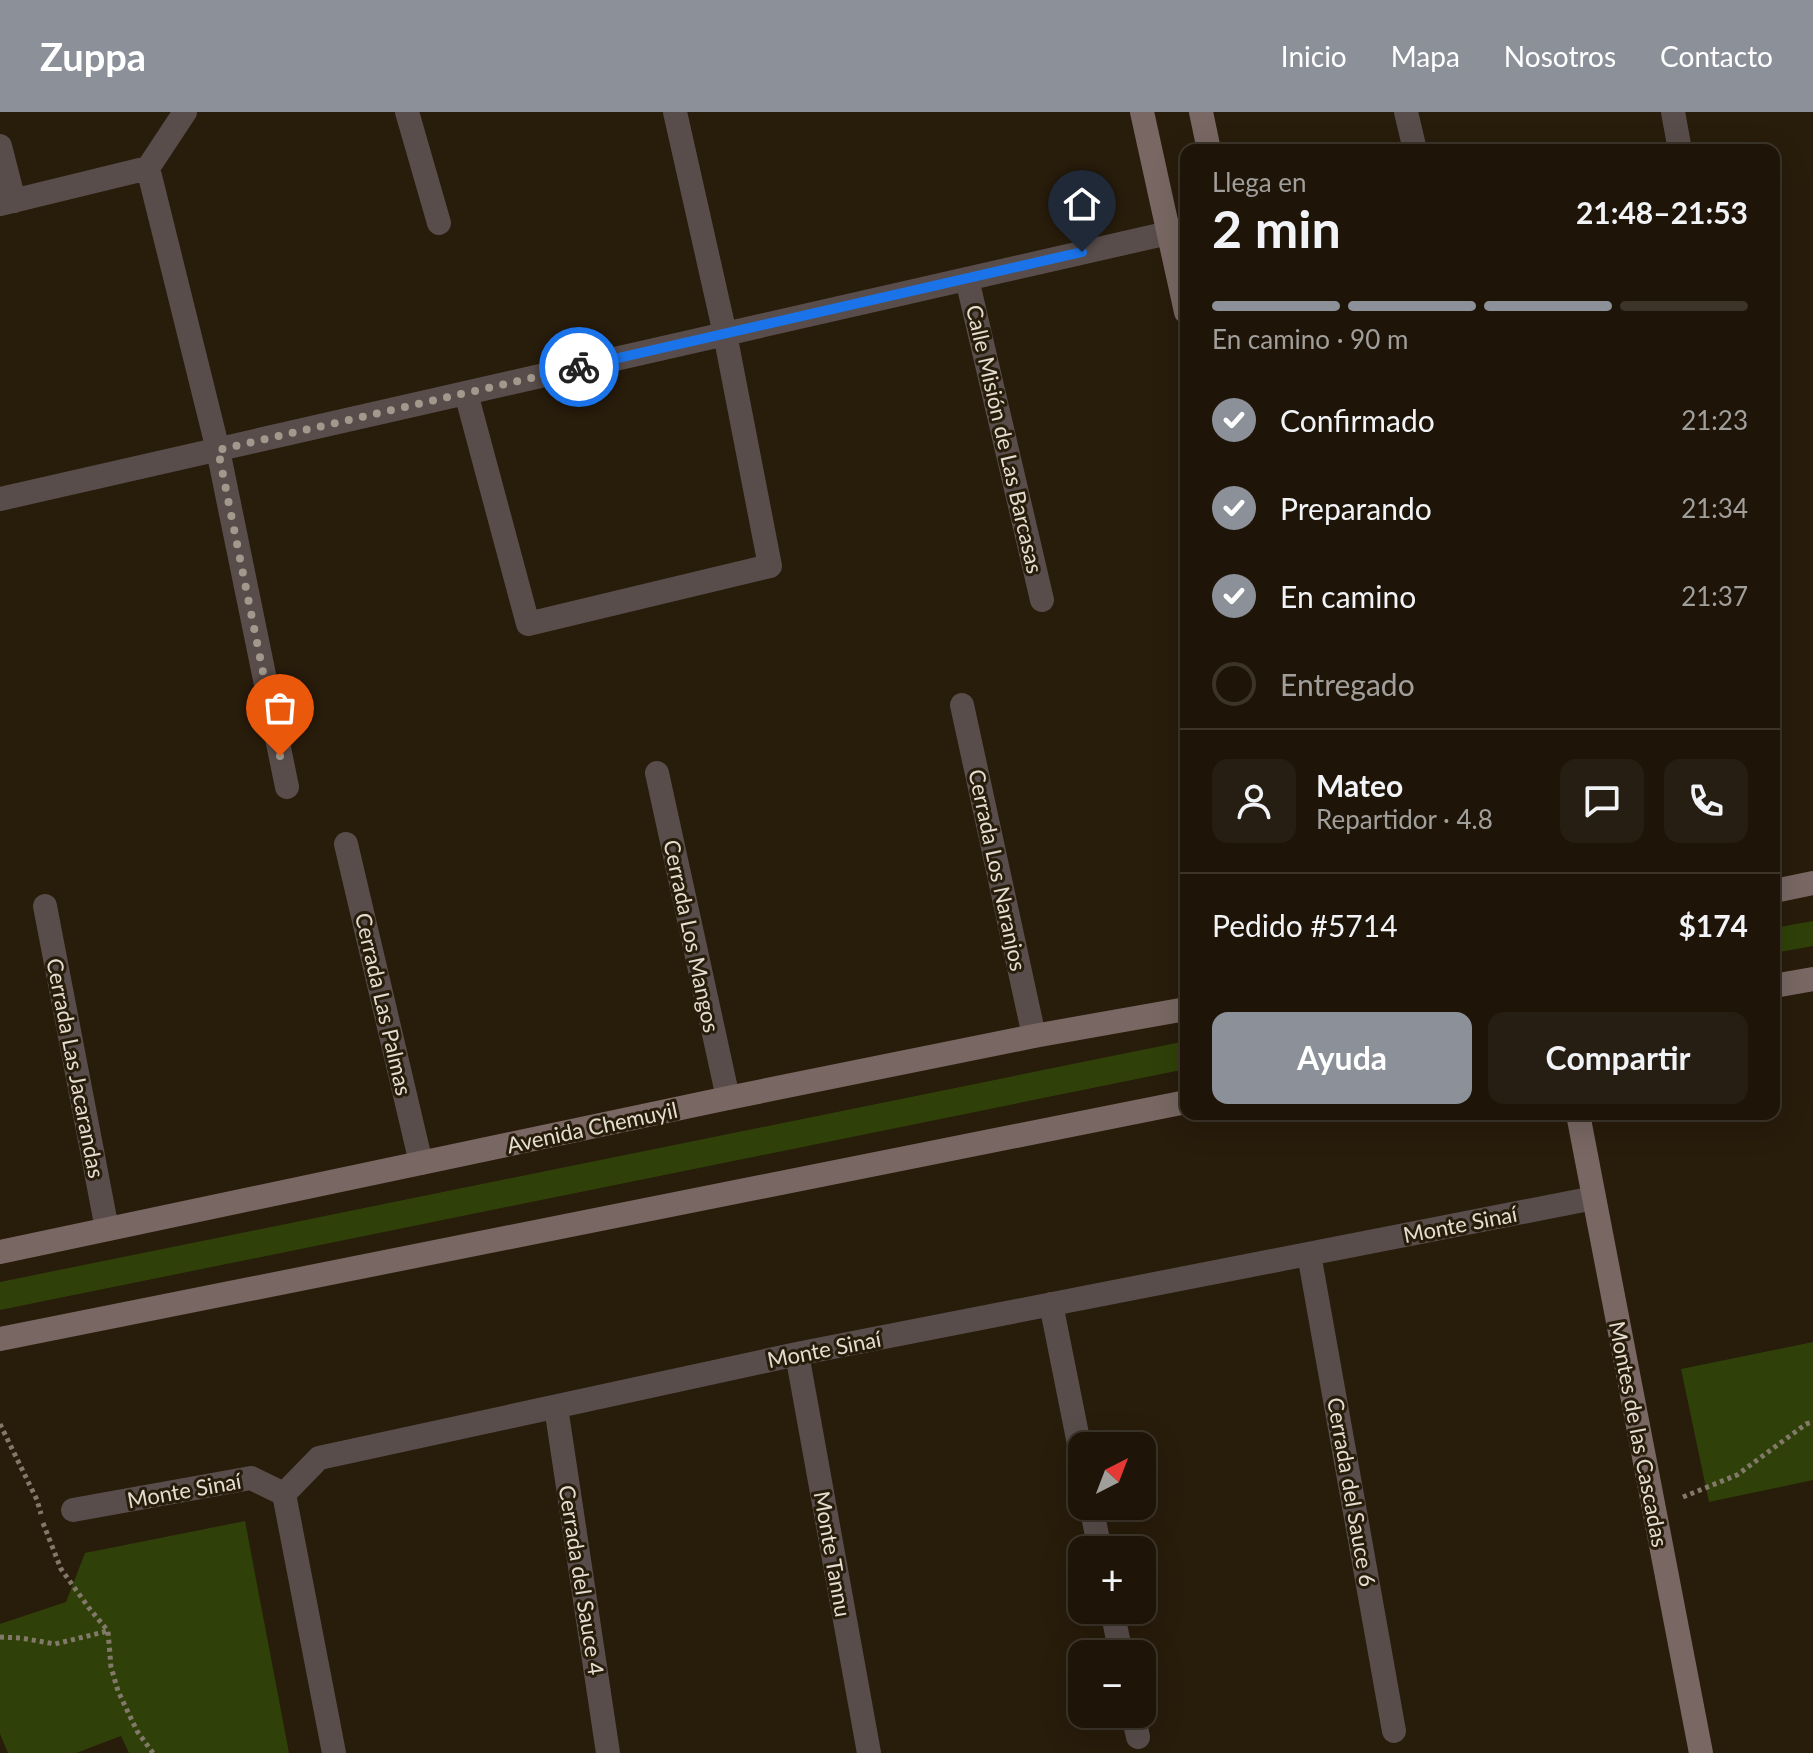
<!DOCTYPE html>
<html lang="es">
<head>
<meta charset="utf-8">
<style>
  body { margin:0; font-family:Lato,sans-serif; background:#261e12; color:#f1f3f6; height:100vh; display:flex; flex-direction:column; font-size:30px; white-space:nowrap }
  * { box-sizing:border-box; margin:0 }
  p { font-size:26px; color:#a19f9c }
  .icon { flex:none; width:44px; height:44px; fill:none; stroke:currentColor; stroke-width:2; stroke-linecap:round; stroke-linejoin:round }
  .map { position:relative; flex:1; overflow:hidden }
  .drawer { position:absolute; left:1180px; top:32px; width:600px; height:976px; display:flex; flex-direction:column; background:#1e1508; border-radius:16px; box-shadow:0 8px 32px #0002,0 0 0 2px #3c3429 }
  .drawer>* { flex:none }
  .needle { width:52px; rotate:42deg }
  .buttons { position:absolute; left:1068px; top:1320px; display:grid; gap:16px }
  .buttons a { display:grid; place-items:center; width:88px; height:88px; border-radius:16px; background:#1e1508; box-shadow:0 8px 32px #0002,0 0 0 2px #3c3429; font-size:40px }
  .pin { position:absolute; display:grid; place-items:center; width:68px; height:68px; color:#fff; margin:-82px -34px; border-radius:50% 50% 50% 0; rotate:-45deg; box-shadow:0 0 8px #0007 }
  .pin .icon { rotate:45deg }
  .courier { position:absolute; display:grid; place-items:center; width:80px; height:80px; margin:-40px; border:6px solid #1a73e8; border-radius:50%; background:#fff; color:#222; box-shadow:0 2px 10px #0007 }
  .summary em { font-style:normal; font-weight:700 }
  .summary div { display:flex; flex-direction:column-reverse }
  .summary { display:flex; align-items:center; justify-content:space-between; height:136px; padding:0 32px }
  h1 { font-size:52px; font-weight:700; line-height:60px }
  .bar { display:grid; grid-template-columns:repeat(4,1fr); gap:12px 8px; align-content:center; height:96px; padding:0 32px }
  .bar i { height:10px; border-radius:6px; background:#3c3429 }
  .bar .selected { background:#8c9099 }
  .bar p { grid-column:span 4 }
  .line { display:flex; align-items:center; gap:20px; padding:0 32px; border-top:2px solid #3c3429 }
  .line div { flex:1 }
  .round { display:grid; place-items:center; flex:none; width:84px; height:84px; border-radius:16px; background:#261e12 }
  ol { padding:0 32px; list-style:none }
  li { display:flex; align-items:center; gap:24px; height:88px }
  li p { margin-inline-start:auto }
  li .icon { padding:8px; border-radius:50%; background:#8c9099; color:#fff; stroke-width:4 }
  li:last-child { color:#a19f9c }
  li i { width:44px; height:44px; border:4px solid #3c3429; border-radius:50% }
  .action { display:flex; gap:16px; margin-top:auto; padding:16px 32px }
  .action a { flex:1; height:92px; border-radius:16px; background:#8c9099; color:#fff; font-size:32px; font-weight:700; line-height:92px; text-align:center }
  .action a+a { background:#261e12; color:#f1f3f6 }
  header { display:flex; align-items:center; gap:48px; box-sizing:border-box; height:112px; padding:0 40px; background:#8c9099; color:#fff }
  header strong { font-size:38px }
  nav { display:flex; gap:44px; margin-inline-start:auto; font-size:28px }
  .map>svg:first-child { display:block }
</style>
</head>
<body>
<header>
<strong>Zuppa</strong>
<nav><a>Inicio</a><a>Mapa</a><a>Nosotros</a><a>Contacto</a></nav>
</header>
<div class="map">
<svg width="1813" height="1641" viewBox="0 0 1813 1641">
  <rect width="100%" height="100%" fill="#281c0b"/>
  <path fill="#2f4109" d="M1813,809V834L1774,841V816Z
    M1186,929V957L0,1198V1170Z
    M1813,1230V1368L1709,1390L1681,1257Z
    M245,1409L289,1641H129L121,1624L76,1641H8L0,1622V1512L66,1490L85,1441Z"/>
  <g fill="none" stroke-linecap="round" stroke-linejoin="round">
    <path stroke="#83796b" stroke-width="5" stroke-dasharray="4 4" stroke-linecap="butt" d="M0,1312L37,1388L41,1402
      M1683,1385L1737,1363L1806,1312L1813,1310
      M43,1411L61,1457L89,1496L108,1519L111,1555L118,1579L137,1619L153,1641
      M0,1525L21,1526L55,1532L108,1519"/>
    <path stroke="#584d4b" stroke-width="24" d="M407,0L439,111
      M1406,0L1415,38
      M1673,0L1680,38
      M0,34L14,89
      M148,56L218,338L287,675
      M0,92L148,56L185,0
      M967,167L1042,488
      M466,281L528,512L770,454L725,222L675,0
      M0,387L1186,117
      M962,593L1034,924
      M657,661L728,986
      M346,732L421,1051
      M45,794L107,1117
      M1309,1142L1394,1619
      M1051,1192L1082,1347
      M797,1242L869,1641
      M556,1295L608,1641
      M284,1382L334,1641
      M1091,1394L1100,1438
      M73,1398L251,1366L284,1382L319,1346L797,1242L1594,1086
      M1112,1498L1121,1542
      M1133,1602L1138,1625"/>
    <path stroke="#786763" stroke-width="24" d="M1142,0L1186,200
      M1201,0L1209,38
      M1774,779L1813,771
      M1774,874L1813,867
      M1578,1002L1701,1641
      M0,1140L728,986L1034,924L1186,897
      M0,1227L1186,990"/>
  </g>
  <g fill="none" stroke-linecap="round" stroke-linejoin="round">
    <path stroke="#a2998c" stroke-width="8" stroke-dasharray="0 14.4" d="M280,644L218,338L579,255"/>
    <path stroke="#1a73e8" stroke-width="10" d="M579,255L1082,140"/>
  </g>
  <g text-anchor="middle" dominant-baseline="central" stroke-width="6" stroke-linejoin="round" paint-order="stroke">
    <g font-size="22" fill="#e4ddd1" stroke="#281c0b">
      <text transform="translate(1005 327) rotate(77)">Calle Misión de Las Barcasas</text>
      <text transform="translate(998 758) rotate(78)">Cerrada Los Naranjos</text>
      <text transform="translate(692 824) rotate(78)">Cerrada Los Mangos</text>
      <text transform="translate(384 892) rotate(77)">Cerrada Las Palmas</text>
      <text transform="translate(76 956) rotate(79)">Cerrada Las Jacarandas</text>
      <text transform="translate(592 1015) rotate(-12)">Avenida Chemuyil</text>
      <text transform="translate(1460 1112) rotate(-11)">Monte Sinaí</text>
      <text transform="translate(824 1237) rotate(-11)">Monte Sinaí</text>
      <text transform="translate(1639 1322) rotate(79)">Montes de las Cascadas</text>
      <text transform="translate(184 1378) rotate(-10)">Monte Sinaí</text>
      <text transform="translate(1352 1380) rotate(80)">Cerrada del Sauce 6</text>
      <text transform="translate(833 1442) rotate(80)">Monte Tannu</text>
      <text transform="translate(582 1468) rotate(81)">Cerrada del Sauce 4</text>
    </g>
  </g>
</svg>
<div class="buttons">
<a><svg class="needle" viewBox="-14 -14 28 28"><path d="M0-13l5 13h-10z" fill="#e53935"/><path d="M0 13l5-13h-10z" fill="#a19f9c"/></svg></a>
<a>+</a>
<a>−</a>
</div>
<div class="pin" style="left:280px;top:644px;background:#ea580c"><svg class="icon" aria-label="bag" viewBox="0 0 24 24"><path d="M5 8h14l-1 12H6zM9 8a3 3 0 0 1 6 0"/></svg></div>
<div class="pin" style="left:1082px;top:140px;background:#1f2937"><svg class="icon" aria-label="home" viewBox="0 0 24 24"><path d="M3 11l9-7 9 7M6 9v11h12V9"/></svg></div>
<div class="courier" style="left:579px;top:255px"><svg class="icon" aria-label="bike" viewBox="0 0 24 24"><circle cx="6" cy="16" r="4"/><circle cx="18" cy="16" r="4"/><path d="M6 16l4-8h5l3 8M10 8l3 8H6M13 5h3"/></svg></div>
<section class="drawer">
<div class="summary"><div><h1>2 min</h1><p>Llega en</p></div><em>21:48–21:53</em></div>
<div class="bar"><i class="selected"></i><i class="selected"></i><i class="selected"></i><i></i><p>En camino · 90 m</p></div>
<ol>
<li><svg class="icon" aria-label="check" viewBox="0 0 24 24"><path d="M5 12l5 5 9-10"/></svg>Confirmado<p>21:23</p></li>
<li><svg class="icon" aria-label="check" viewBox="0 0 24 24"><path d="M5 12l5 5 9-10"/></svg>Preparando<p>21:34</p></li>
<li><svg class="icon" aria-label="check" viewBox="0 0 24 24"><path d="M5 12l5 5 9-10"/></svg>En camino<p>21:37</p></li>
<li><i></i>Entregado</li>
</ol>
<div class="line" style="height:144px"><a class="round"><svg class="icon" aria-label="person" viewBox="0 0 24 24"><circle cx="12" cy="8" r="4"/><path d="M4 21q1-7 8-7t8 7"/></svg></a><div><b>Mateo</b><p>Repartidor · 4.8</p></div><a class="round"><svg class="icon" aria-label="chat" viewBox="0 0 24 24"><path d="M4 5h16v11H9l-5 4z"/></svg></a><a class="round"><svg class="icon" aria-label="phone" viewBox="0 0 24 24"><path d="M5 4h4l2 5-3 2q2 4 5 5l2-3 5 2v4C11 20 4 13 5 4z"/></svg></a></div>
<div class="line" style="height:104px"><div>Pedido #5714</div><b>$174</b></div>
<div class="action"><a>Ayuda</a><a>Compartir</a></div>
</section>
</div>
</body>
</html>
